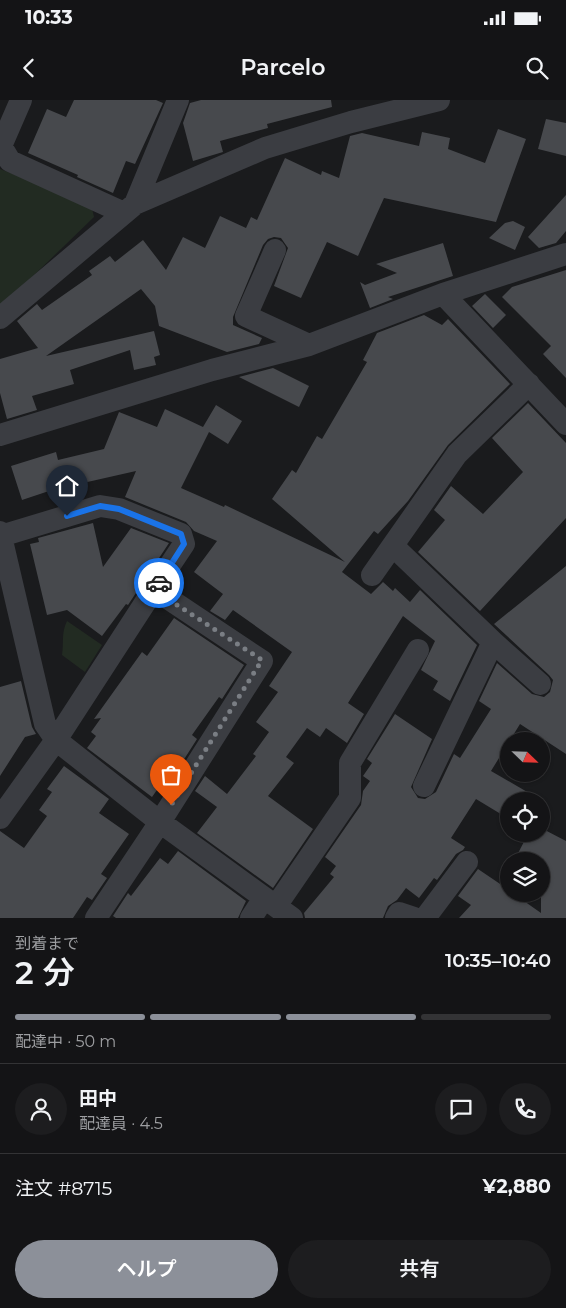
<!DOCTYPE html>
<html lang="ja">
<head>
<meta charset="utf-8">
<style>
  body { margin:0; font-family:Montserrat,"Noto Sans JP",sans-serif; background:#1d1d1f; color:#f1f3f6; height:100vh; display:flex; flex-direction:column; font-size:19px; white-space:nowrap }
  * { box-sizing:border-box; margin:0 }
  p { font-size:16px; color:#9d9ea1 }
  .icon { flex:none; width:28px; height:28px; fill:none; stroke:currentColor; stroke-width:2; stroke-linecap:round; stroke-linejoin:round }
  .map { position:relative; height:818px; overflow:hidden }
  .sheet { display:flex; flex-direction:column; background:#141416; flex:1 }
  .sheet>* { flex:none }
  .needle { width:32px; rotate:113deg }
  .fabs { position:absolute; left:500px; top:632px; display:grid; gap:10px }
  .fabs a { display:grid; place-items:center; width:50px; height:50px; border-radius:50%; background:#141416; box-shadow:0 1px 4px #0004,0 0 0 1px #333335; font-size:25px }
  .pin { position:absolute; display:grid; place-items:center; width:42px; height:42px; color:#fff; margin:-51px -21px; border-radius:50% 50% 50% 0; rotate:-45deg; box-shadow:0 0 5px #0007 }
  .pin .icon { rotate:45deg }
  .courier { position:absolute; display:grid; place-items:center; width:50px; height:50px; margin:-25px; border:4px solid #1a73e8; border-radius:50%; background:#fff; color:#222; box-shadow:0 1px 6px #0007 }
  .headline em { font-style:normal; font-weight:600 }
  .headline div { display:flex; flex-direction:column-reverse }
  .headline { display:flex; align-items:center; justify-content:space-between; height:85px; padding:0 15px }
  h1 { font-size:32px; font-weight:600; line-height:38px }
  .bar { display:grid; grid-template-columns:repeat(4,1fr); gap:8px 5px; align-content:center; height:60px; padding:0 15px }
  .bar i { height:6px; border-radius:4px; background:#333335 }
  .bar .selected { background:#8c9099 }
  .bar p { grid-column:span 4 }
  .line { display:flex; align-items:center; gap:12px; padding:0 15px; border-top:1px solid #333335 }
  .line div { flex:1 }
  .round { display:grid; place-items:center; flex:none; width:52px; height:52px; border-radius:26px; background:#1d1d1f }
  .primary-button { display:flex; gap:10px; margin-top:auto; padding:10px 15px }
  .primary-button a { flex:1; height:58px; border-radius:30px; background:#8c9099; color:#fff; font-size:20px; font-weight:600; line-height:58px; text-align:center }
  .primary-button a+a { background:#1d1d1f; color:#f1f3f6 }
  .status { display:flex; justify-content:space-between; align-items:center; height:35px; padding:0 25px; background:#141416; direction:ltr }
  .status svg { height:14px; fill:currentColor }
  header { display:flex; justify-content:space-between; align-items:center; height:65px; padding:0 15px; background:#141416; font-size:22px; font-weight:600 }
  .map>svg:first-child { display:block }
</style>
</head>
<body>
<div class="status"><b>10:33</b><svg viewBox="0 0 49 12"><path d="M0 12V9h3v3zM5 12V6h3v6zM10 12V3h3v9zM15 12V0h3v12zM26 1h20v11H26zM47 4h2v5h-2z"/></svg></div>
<header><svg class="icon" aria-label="back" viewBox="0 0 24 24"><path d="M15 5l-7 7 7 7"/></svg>Parcelo<svg class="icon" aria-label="search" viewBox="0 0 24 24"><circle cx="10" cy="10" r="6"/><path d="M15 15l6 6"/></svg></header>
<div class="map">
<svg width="566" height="818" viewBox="0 0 566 818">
  <rect width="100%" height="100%" fill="#1a1b1d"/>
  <path fill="#222b22" d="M0,69L91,104L94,117L0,208Z
    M67,521L102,545L85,572L62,555C64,543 61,533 67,521Z"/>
  <path fill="#47494d" d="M74,0H156L163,3L135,64L126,61L113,93L77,77L78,75L28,53L47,9L66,17Z
    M201,0H331L332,7L267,24L268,28L220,41L223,52L193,61L183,23L190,3Z
    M546,19L566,23V56L538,49Z
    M498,29L526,39L496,122L384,98L358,156L327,142L301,198L274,186L288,148L281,138L274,137L268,139L263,145L233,217V225L262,238L259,244L227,252L159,226L155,206L141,189L46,256L154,231L160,255L154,257L156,265L134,270L130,250L70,270L74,284L32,296L37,310L7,319L0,293V259L38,248L17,221L37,204L42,210L92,175L89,171L110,156L115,162L143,140L166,170L183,137L205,148L220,116L246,128L251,117L257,120L285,58L321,75L322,71L339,78L350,36L362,33L419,46L422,32L450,38L448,49L485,63Z
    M566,95V131L556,143L539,148L528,137Z
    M513,121L525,127L515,150L489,138L505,123Z
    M443,143L453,176L388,197L393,199L370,208L360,182L365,185L397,173L376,164Z
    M566,170V278L543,254L551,246L502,197L512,187Z
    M485,194L506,215L493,228L472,206Z
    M424,215L442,225L448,219L510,284L448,345L408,401L378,434L374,431L342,472L371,494L383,482L393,491L395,488L410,502L420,490L477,545L450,601L433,590L438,581L421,570L435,541L403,516L348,603L364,614L347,643L326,628L320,637L307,628L286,657L294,663L268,696L313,729L273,788L197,733L217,707L195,691L205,676L227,694L256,656L253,654L269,632L256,622L278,592L269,586L292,552L233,510L225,520L210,511L223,494L194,472L217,441L194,431L186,422L125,397L136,371L83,383L79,381L22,400L11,366L56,352L58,360L104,349L119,312L157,327L165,309L203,327L216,305L242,321L228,344L209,332L181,388L224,407L225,405L345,462L272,399L292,370L296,373L317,336L322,339L367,262L363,260L377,233Z
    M273,268L309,286L299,307L239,277Z
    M528,303L566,343V418L480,511L418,452L445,420L434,410L451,386L483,414L523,372L492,338Z
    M93,423L103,467L131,428L169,443L128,505L126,504L102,536L67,510L47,515L30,444L39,442L38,438Z
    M566,466V654L520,624L491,671L529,693L525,701H509V719L476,699L451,738L465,747L463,750L456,754L437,780L434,778L419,798L406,788L397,800L388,806L383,818H305L304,813L334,777L330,774L336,766L325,757L361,705L363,691L370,681L363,676L372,663L367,659L395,614L432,639L411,687L418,698L425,699L436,692L454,654L460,658L491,609L479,601L497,563L532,594L544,597L550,592L553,580L549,575L494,524Z
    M174,518L244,565L222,599L219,597L192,635L197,639L169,683L164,680L152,697L87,648L96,636L91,632L101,618L94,619L142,552L147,556Z
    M21,581L32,627L36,634L25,637L0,676V587Z
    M64,666L109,699L99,713L129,734L101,774L107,778L92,800L87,797L73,818H0V731L24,748L47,716L39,710L52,692L47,689Z
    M541,728L566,741V818H459L471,805L458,796L478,769L509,790V794H514L541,813V761H514L528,734H541Z
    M178,751L246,801L238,818H116L113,816L128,793L131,796L160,758L168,764Z"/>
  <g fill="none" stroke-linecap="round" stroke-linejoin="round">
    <path stroke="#3b3d42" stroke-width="22" d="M21,0L1,46L10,61L124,113
      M135,104L178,0
      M275,150L246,216L309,245
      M443,194L566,324
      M0,218L135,104L265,48L351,22L439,0
      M0,335L212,270L309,245L443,194L566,154
      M0,432L45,624L56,640L160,722L292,818
      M1,436L100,406L119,409L181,434L184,444L154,489
      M393,446L493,542L424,686
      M372,475L457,354L529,284
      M493,542L540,584
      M0,718L56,640L154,489L262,561L160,722L96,818
      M276,806L350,698V663L418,550
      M251,818L264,798
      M396,818L399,813L414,818
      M425,818L467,762"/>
  </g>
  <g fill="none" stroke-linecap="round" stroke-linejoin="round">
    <path stroke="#7a7e84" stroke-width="5" stroke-dasharray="0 9" d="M159,483L154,490L262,560L171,705"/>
    <path stroke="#1a73e8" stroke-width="6" d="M67,416L100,406L119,409L181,434L184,444L159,483"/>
  </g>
</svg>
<div class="fabs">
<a><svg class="needle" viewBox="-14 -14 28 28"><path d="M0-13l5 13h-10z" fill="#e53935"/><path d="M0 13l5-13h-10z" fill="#9d9ea1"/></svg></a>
<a><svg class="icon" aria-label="locate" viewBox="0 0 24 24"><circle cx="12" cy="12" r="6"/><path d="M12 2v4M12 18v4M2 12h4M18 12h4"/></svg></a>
<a><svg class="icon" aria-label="layers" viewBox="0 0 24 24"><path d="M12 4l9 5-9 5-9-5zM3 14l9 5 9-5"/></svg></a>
</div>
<div class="pin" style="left:171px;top:705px;background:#ea580c"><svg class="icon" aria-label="bag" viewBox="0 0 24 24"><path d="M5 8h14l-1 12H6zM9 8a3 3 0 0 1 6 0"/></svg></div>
<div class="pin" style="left:67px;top:416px;background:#1f2937"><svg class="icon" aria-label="home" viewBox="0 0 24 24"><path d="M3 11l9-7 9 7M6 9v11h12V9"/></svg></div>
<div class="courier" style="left:159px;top:483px"><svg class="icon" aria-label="car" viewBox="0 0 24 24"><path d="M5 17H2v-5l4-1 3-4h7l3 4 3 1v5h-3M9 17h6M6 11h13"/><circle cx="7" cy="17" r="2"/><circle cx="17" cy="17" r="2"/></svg></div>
</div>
<section class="sheet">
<div class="headline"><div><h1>2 分</h1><p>到着まで</p></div><em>10:35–10:40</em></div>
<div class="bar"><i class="selected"></i><i class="selected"></i><i class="selected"></i><i></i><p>配達中 · 50 m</p></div>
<div class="line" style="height:90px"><a class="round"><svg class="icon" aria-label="person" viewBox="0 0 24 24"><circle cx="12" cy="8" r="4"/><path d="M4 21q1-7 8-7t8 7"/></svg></a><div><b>田中</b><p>配達員 · 4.5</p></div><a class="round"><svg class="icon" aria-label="chat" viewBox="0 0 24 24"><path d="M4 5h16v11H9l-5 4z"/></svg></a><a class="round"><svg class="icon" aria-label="phone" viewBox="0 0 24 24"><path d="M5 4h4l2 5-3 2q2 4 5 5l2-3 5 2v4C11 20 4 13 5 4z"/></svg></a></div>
<div class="line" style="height:65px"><div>注文 #8715</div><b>¥2,880</b></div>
<div class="primary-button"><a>ヘルプ</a><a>共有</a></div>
</section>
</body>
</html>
